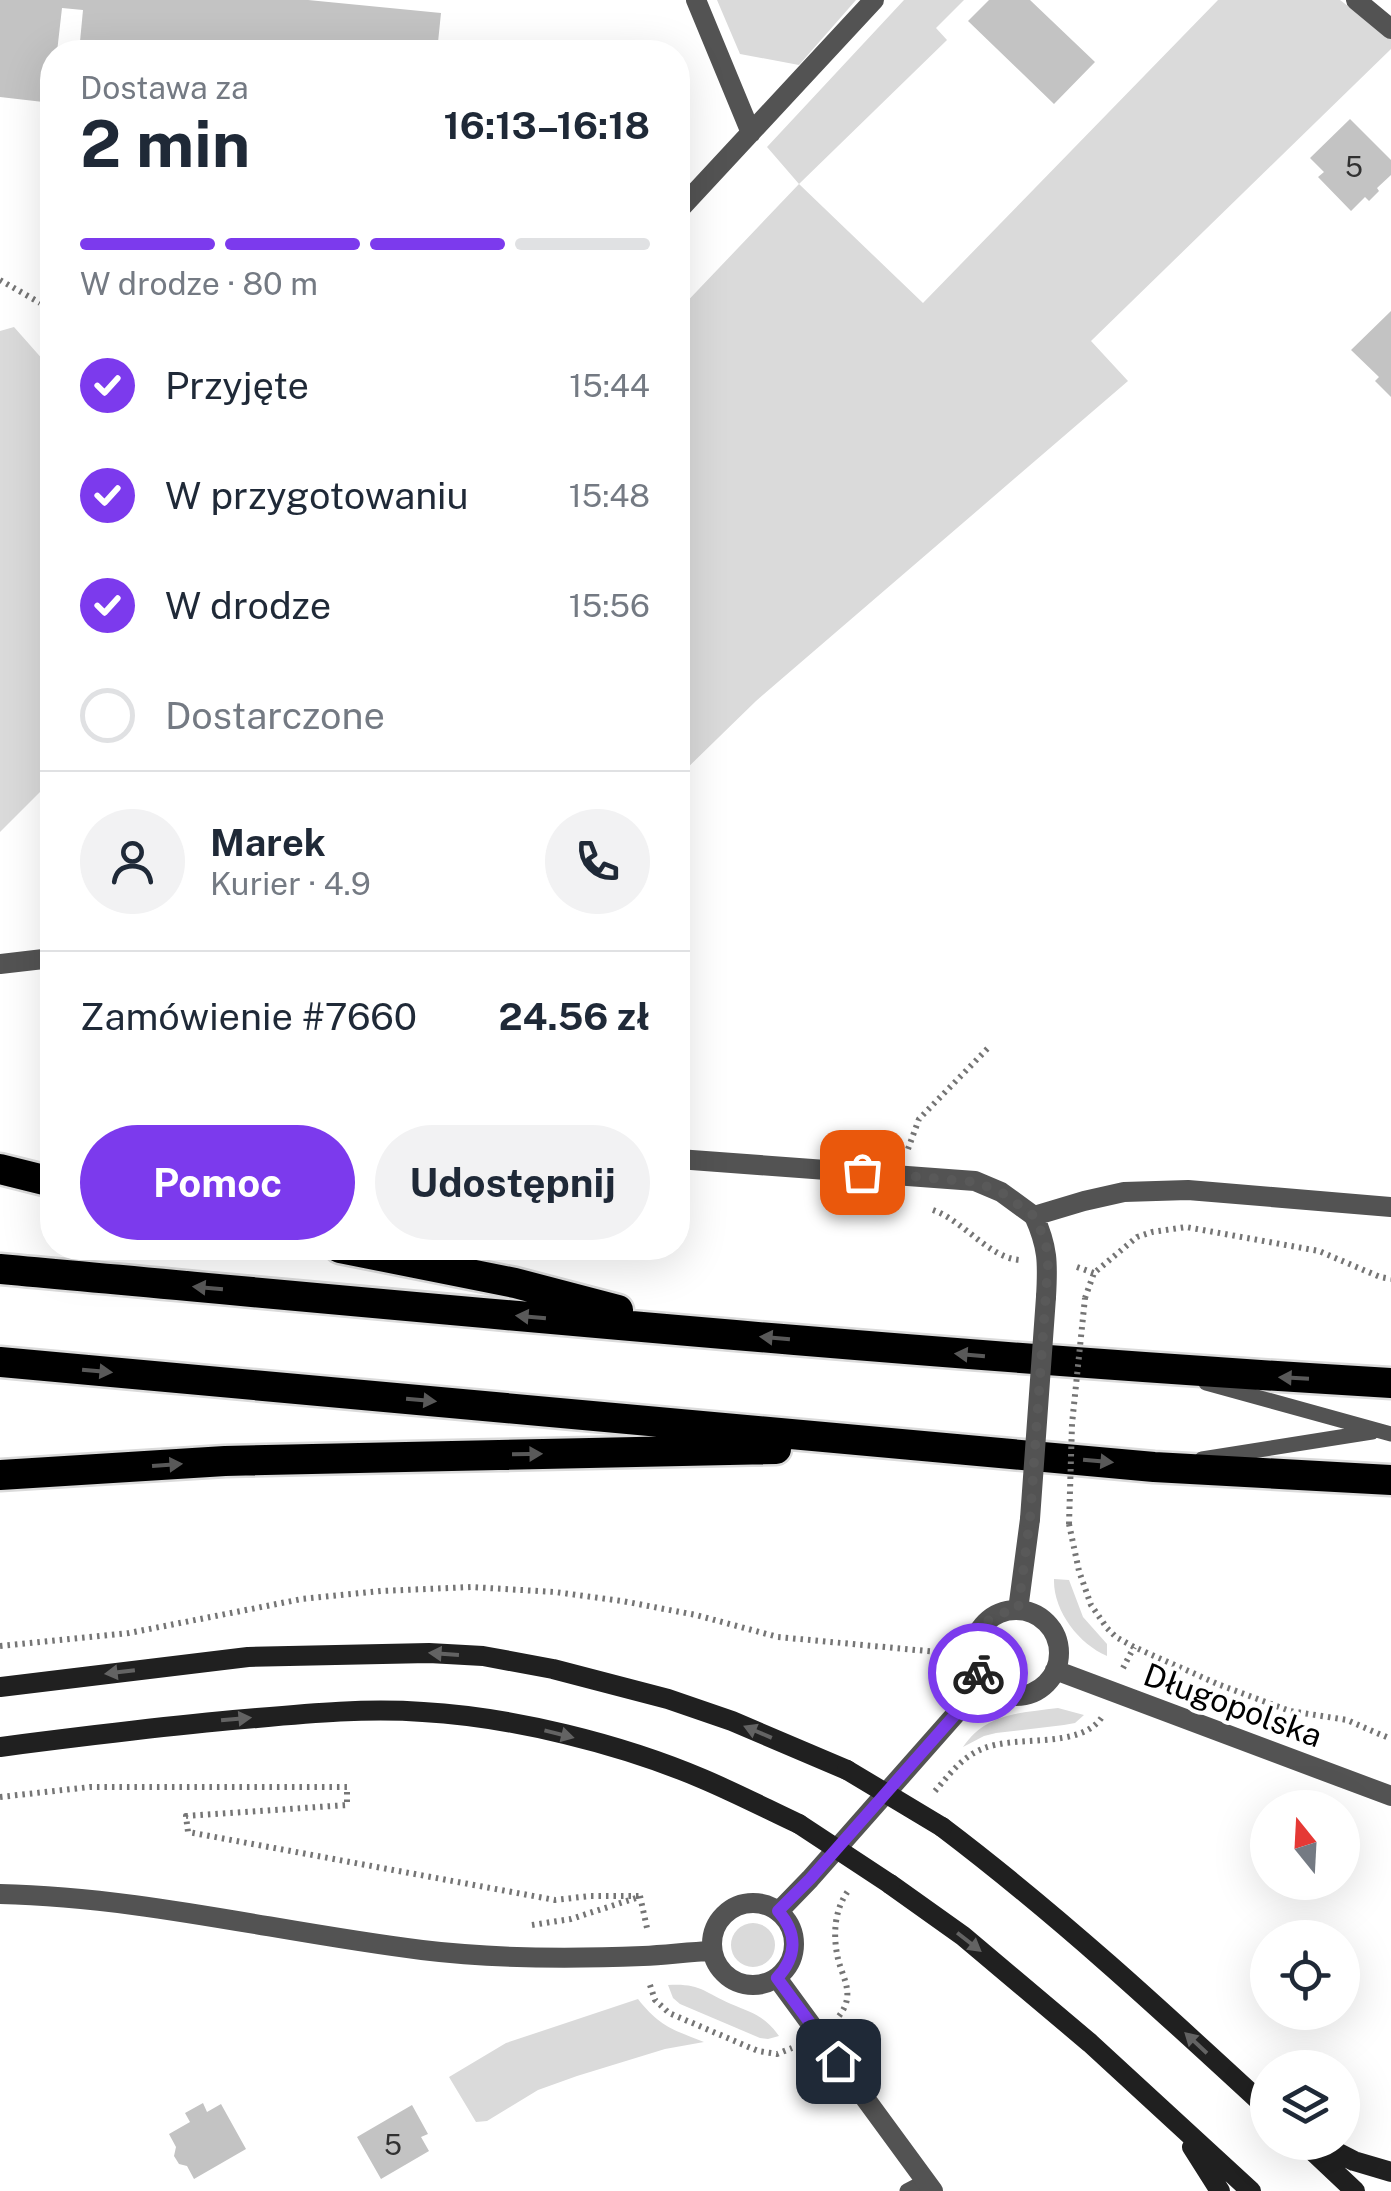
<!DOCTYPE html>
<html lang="pl">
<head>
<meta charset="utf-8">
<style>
  body { margin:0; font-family:"Public Sans",sans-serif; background:#f2f2f3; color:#1f2937; height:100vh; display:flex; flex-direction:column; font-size:38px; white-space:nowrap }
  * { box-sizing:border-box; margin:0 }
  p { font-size:32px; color:#747a83 }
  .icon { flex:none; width:55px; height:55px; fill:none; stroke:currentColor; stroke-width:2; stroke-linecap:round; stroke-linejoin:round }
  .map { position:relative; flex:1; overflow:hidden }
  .drawer { position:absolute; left:40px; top:40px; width:650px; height:1220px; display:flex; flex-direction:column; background:#fff; border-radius:40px; box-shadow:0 10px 40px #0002 }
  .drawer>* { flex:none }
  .needle { width:65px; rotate:342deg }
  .buttons { position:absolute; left:1250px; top:1790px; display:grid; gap:20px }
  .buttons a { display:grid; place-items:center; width:110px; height:110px; border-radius:50%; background:#fff; box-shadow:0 10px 40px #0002; font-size:50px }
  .pin { position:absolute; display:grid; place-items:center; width:85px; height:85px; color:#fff; margin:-42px; border-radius:20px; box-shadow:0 5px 15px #0006 }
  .courier { position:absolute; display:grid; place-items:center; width:100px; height:100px; margin:-50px; border:8px solid #7c3aed; border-radius:50%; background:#fff; color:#222; box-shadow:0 2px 12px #0007 }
  .overview em { font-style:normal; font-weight:700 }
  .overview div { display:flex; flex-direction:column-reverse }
  .overview { display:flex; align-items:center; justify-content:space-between; height:170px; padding:0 40px }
  h1 { font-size:65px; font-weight:700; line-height:75px }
  .bar { display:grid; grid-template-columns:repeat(4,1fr); gap:15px 10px; align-content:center; height:120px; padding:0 40px }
  .bar i { height:12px; border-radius:8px; background:#e0e1e3 }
  .bar .selected { background:#7c3aed }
  .bar p { grid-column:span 4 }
  .line { display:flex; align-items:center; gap:25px; padding:0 40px; border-top:2px solid #e0e1e3 }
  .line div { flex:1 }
  .round { display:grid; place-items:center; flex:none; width:105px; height:105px; border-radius:52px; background:#f2f2f3 }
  ol { padding:0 40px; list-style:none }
  li { display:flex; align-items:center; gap:30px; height:110px }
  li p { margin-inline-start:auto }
  li .icon { padding:10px; border-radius:50%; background:#7c3aed; color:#fff; stroke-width:4 }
  li:last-child { color:#747a83 }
  li i { width:55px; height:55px; border:5px solid #e0e1e3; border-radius:50% }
  .action { display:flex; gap:20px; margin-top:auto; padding:20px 40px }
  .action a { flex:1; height:115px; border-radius:60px; background:#7c3aed; color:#fff; font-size:40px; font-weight:700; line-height:115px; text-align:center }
  .action a+a { background:#f2f2f3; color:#1f2937 }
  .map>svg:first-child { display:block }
</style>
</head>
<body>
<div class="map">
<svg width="1391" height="2191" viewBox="0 0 1391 2191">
  <rect width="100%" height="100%" fill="#fff"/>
  <path fill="#dadada" d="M717,0H856L799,65L740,54Z
    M904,0H964L936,28L947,40L799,184L923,303L1218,0H1340L1391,39V49L1091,341L1128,381L756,701L678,777V311L799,184L767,147Z
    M14,327L52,370V780L0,832V331Z
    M1054,1579L1069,1580L1083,1617L1107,1644V1656C1079,1644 1053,1611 1054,1579Z
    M1058,1708L1084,1715L1075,1723L1064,1725L996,1733L984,1736L963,1747C986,1713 1020,1713 1058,1708Z
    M731 1945a22 22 0 1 1 44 0a22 22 0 1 1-44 0Z
    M668,1985C700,1983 704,1992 731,2004C752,2013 764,2015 779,2036L768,2039L760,2038L680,2004L673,1998Z
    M638,1999C659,2026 673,2030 704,2042L665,2049L577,2076L538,2090L487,2121L476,2122L449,2077L506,2043Z"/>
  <path fill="#c3c3c3" d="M0,0H308L441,13L437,52H79L83,10L62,8L57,52H52V103L0,97Z
    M989,0H1030L1095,62L1054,104L968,21Z
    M1350,119L1391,160V175L1377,188L1379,191L1369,201L1365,197L1351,211L1318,177L1324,172L1310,158Z
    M1391,311V397L1375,381L1379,377L1351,350Z
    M203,2103L207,2112L221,2104L246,2149L194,2179L187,2166L179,2164L174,2156L176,2147L169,2134L190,2122L185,2113Z
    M412,2105L428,2134L421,2137L429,2151L381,2179L357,2137Z"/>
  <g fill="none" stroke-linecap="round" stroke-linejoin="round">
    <defs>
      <path id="motorway" d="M0,1169L52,1182
        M340,1248L515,1283L618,1310
        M0,1269C463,1311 927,1356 1391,1383
        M0,1362L1154,1467L1391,1480
        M0,1475L225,1461L776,1449"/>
    </defs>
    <use href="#motorway" stroke="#dbdbdb" stroke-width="35"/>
    <path stroke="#757575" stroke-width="6" stroke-dasharray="2.5 5" stroke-linecap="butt" d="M0,280L40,303
      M908,1149L919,1119L990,1046
      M933,1210C964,1221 989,1258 1020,1260
      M1077,1267L1094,1273
      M1085,1298L1094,1273L1137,1237L1152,1232L1186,1227L1319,1251L1380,1277L1391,1279
      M1069,1524L1079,1571L1091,1605L1107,1628L1116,1637L1134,1647L1220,1685L1290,1711L1347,1720L1391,1739
      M0,1646L129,1633L302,1599L381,1591L471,1587L555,1592L622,1601L696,1615L778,1637L948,1653
      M1123,1668L1134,1647
      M935,1791C949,1775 962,1757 982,1749C1017,1734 1080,1750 1102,1717
      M0,1797L90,1787H347V1805L186,1816L188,1832L555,1900L590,1896H640
      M640,1896L647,1928
      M532,1925L571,1919L636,1898
      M650,1985L655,2000L669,2013L758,2051L777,2054L792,2048
      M839,2016C857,1993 841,1977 837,1954C833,1932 835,1909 848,1891"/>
    <path stroke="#535353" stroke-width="15" d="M1206,1383L1391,1434
      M1202,1459L1372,1432
      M907,2191L926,2181"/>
    <path stroke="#535353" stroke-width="20" d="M696,0L751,133
      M1356,0L1391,29
      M678,211L874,0
      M0,964L52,958
      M678,1159L975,1181L1001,1192L1034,1216"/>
    <path stroke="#535353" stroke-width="20" d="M1046,1297C1048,1263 1048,1247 1034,1216L1084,1201L1124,1192L1188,1190L1391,1207
      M1018,1610L1030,1519
      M973 1653a43 43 0 1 1 86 0a43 43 0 1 1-86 0Z
      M1055,1670L1391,1796
      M0,1894C142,1897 282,1933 422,1950C495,1959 570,1959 643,1956C666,1955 688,1952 711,1951
      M712 1944a41 41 0 1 1 82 0a41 41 0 1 1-82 0Z
      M779,1911L810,1879L984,1682
      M777,1978L933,2191"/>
    <path stroke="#202020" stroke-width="20" d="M0,1687L248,1657L429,1653L483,1656L553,1669L668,1699L732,1721L847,1770
      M0,1747C85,1736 171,1725 257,1718C312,1713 368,1708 423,1712C512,1717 621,1744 703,1779C736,1793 767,1809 799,1824
      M942,1827C1057,1914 1162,2011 1268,2109
      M890,1884L963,1936L1090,2043L1251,2191
      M1303,2142L1355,2191
      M1317,2142L1354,2161L1391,2172
      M1192,2147L1220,2191"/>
    <use href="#motorway" stroke="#000" stroke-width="30"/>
    <path stroke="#757575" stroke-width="6" stroke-dasharray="2.5 5" stroke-linecap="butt" d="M1069,1524L1072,1424L1085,1298"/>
    <path stroke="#535353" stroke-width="20" d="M1030,1519L1046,1297"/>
    <path stroke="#202020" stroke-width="20" d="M847,1770L942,1827
      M799,1824L890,1884"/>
  </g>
  <defs><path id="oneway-solid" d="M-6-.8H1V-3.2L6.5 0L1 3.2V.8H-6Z" transform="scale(2.5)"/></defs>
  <g fill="#595959">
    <use href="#oneway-solid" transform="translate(208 1288) rotate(-175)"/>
    <use href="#oneway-solid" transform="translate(531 1317) rotate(-175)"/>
    <use href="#oneway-solid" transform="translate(775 1338) rotate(-175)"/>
    <use href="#oneway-solid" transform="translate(970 1355) rotate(-175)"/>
    <use href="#oneway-solid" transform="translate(97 1371) rotate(5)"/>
    <use href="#oneway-solid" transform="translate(1294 1378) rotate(-177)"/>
    <use href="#oneway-solid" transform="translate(421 1400) rotate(5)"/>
    <use href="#oneway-solid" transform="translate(527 1454) rotate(-1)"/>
    <use href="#oneway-solid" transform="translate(1098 1461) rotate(5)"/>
    <use href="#oneway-solid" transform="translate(167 1465) rotate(-4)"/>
  </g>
  <g fill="#636363">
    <use href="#oneway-solid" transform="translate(444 1654) rotate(-176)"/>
    <use href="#oneway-solid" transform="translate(120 1672) rotate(173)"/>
    <use href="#oneway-solid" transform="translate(236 1719) rotate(-5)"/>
    <use href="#oneway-solid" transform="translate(758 1732) rotate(-157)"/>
    <use href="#oneway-solid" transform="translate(559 1734) rotate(14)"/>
    <use href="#oneway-solid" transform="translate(969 1942) rotate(38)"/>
    <use href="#oneway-solid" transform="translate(1196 2043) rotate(-137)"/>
  </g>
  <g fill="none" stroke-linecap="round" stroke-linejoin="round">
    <path stroke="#595959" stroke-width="10" stroke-dasharray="0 18" d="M862,1172L975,1182L1001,1192L1034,1216L1046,1242L1048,1264L1030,1519L1018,1610C982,1613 965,1639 978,1673"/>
    <path stroke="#7c3aed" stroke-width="12" d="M838,2061L777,1978C797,1957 798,1933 778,1911L810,1879L984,1682L978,1673"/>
  </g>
  <g text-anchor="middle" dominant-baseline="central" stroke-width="8" stroke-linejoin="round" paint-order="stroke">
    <g font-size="28" fill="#313131">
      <text x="1354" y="166">5</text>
      <text x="393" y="2144">5</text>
    </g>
    <g font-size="32" fill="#000" stroke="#fff">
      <text transform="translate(1233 1705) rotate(20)">Długopolska</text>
    </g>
  </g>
</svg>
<div class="buttons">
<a><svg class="needle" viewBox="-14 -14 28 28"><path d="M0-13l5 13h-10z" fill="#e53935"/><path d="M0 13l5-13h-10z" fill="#747a83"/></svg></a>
<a><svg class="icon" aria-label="locate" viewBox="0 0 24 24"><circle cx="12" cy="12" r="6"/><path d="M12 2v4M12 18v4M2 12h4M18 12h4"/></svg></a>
<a><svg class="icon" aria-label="layers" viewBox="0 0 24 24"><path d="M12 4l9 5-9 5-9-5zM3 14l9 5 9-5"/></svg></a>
</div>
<div class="pin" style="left:862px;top:1172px;background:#ea580c"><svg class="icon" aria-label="bag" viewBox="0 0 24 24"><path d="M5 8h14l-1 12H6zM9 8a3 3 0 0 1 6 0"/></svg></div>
<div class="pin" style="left:838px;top:2061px;background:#1f2937"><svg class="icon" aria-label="home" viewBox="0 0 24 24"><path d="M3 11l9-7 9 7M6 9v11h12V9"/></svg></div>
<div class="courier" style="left:978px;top:1673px"><svg class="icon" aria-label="bike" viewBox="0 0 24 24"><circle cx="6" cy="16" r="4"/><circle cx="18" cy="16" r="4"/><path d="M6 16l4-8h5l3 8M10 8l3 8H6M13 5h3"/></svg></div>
<section class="drawer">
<div class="overview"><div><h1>2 min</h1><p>Dostawa za</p></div><em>16:13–16:18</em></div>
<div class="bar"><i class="selected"></i><i class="selected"></i><i class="selected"></i><i></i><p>W drodze · 80 m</p></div>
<ol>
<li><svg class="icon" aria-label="check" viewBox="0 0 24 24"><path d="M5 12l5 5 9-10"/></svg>Przyjęte<p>15:44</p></li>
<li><svg class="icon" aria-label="check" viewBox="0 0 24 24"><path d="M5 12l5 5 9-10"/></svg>W przygotowaniu<p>15:48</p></li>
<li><svg class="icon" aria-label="check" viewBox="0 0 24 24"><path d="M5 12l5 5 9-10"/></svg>W drodze<p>15:56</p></li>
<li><i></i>Dostarczone</li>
</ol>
<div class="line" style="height:180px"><a class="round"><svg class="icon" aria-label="person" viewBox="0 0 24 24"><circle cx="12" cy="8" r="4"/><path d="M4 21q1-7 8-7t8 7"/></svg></a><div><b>Marek</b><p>Kurier · 4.9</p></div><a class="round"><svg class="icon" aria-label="phone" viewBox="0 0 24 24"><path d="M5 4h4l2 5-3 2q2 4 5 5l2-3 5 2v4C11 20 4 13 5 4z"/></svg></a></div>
<div class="line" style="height:130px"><div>Zamówienie #7660</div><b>24.56 zł</b></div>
<div class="action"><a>Pomoc</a><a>Udostępnij</a></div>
</section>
</div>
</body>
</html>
